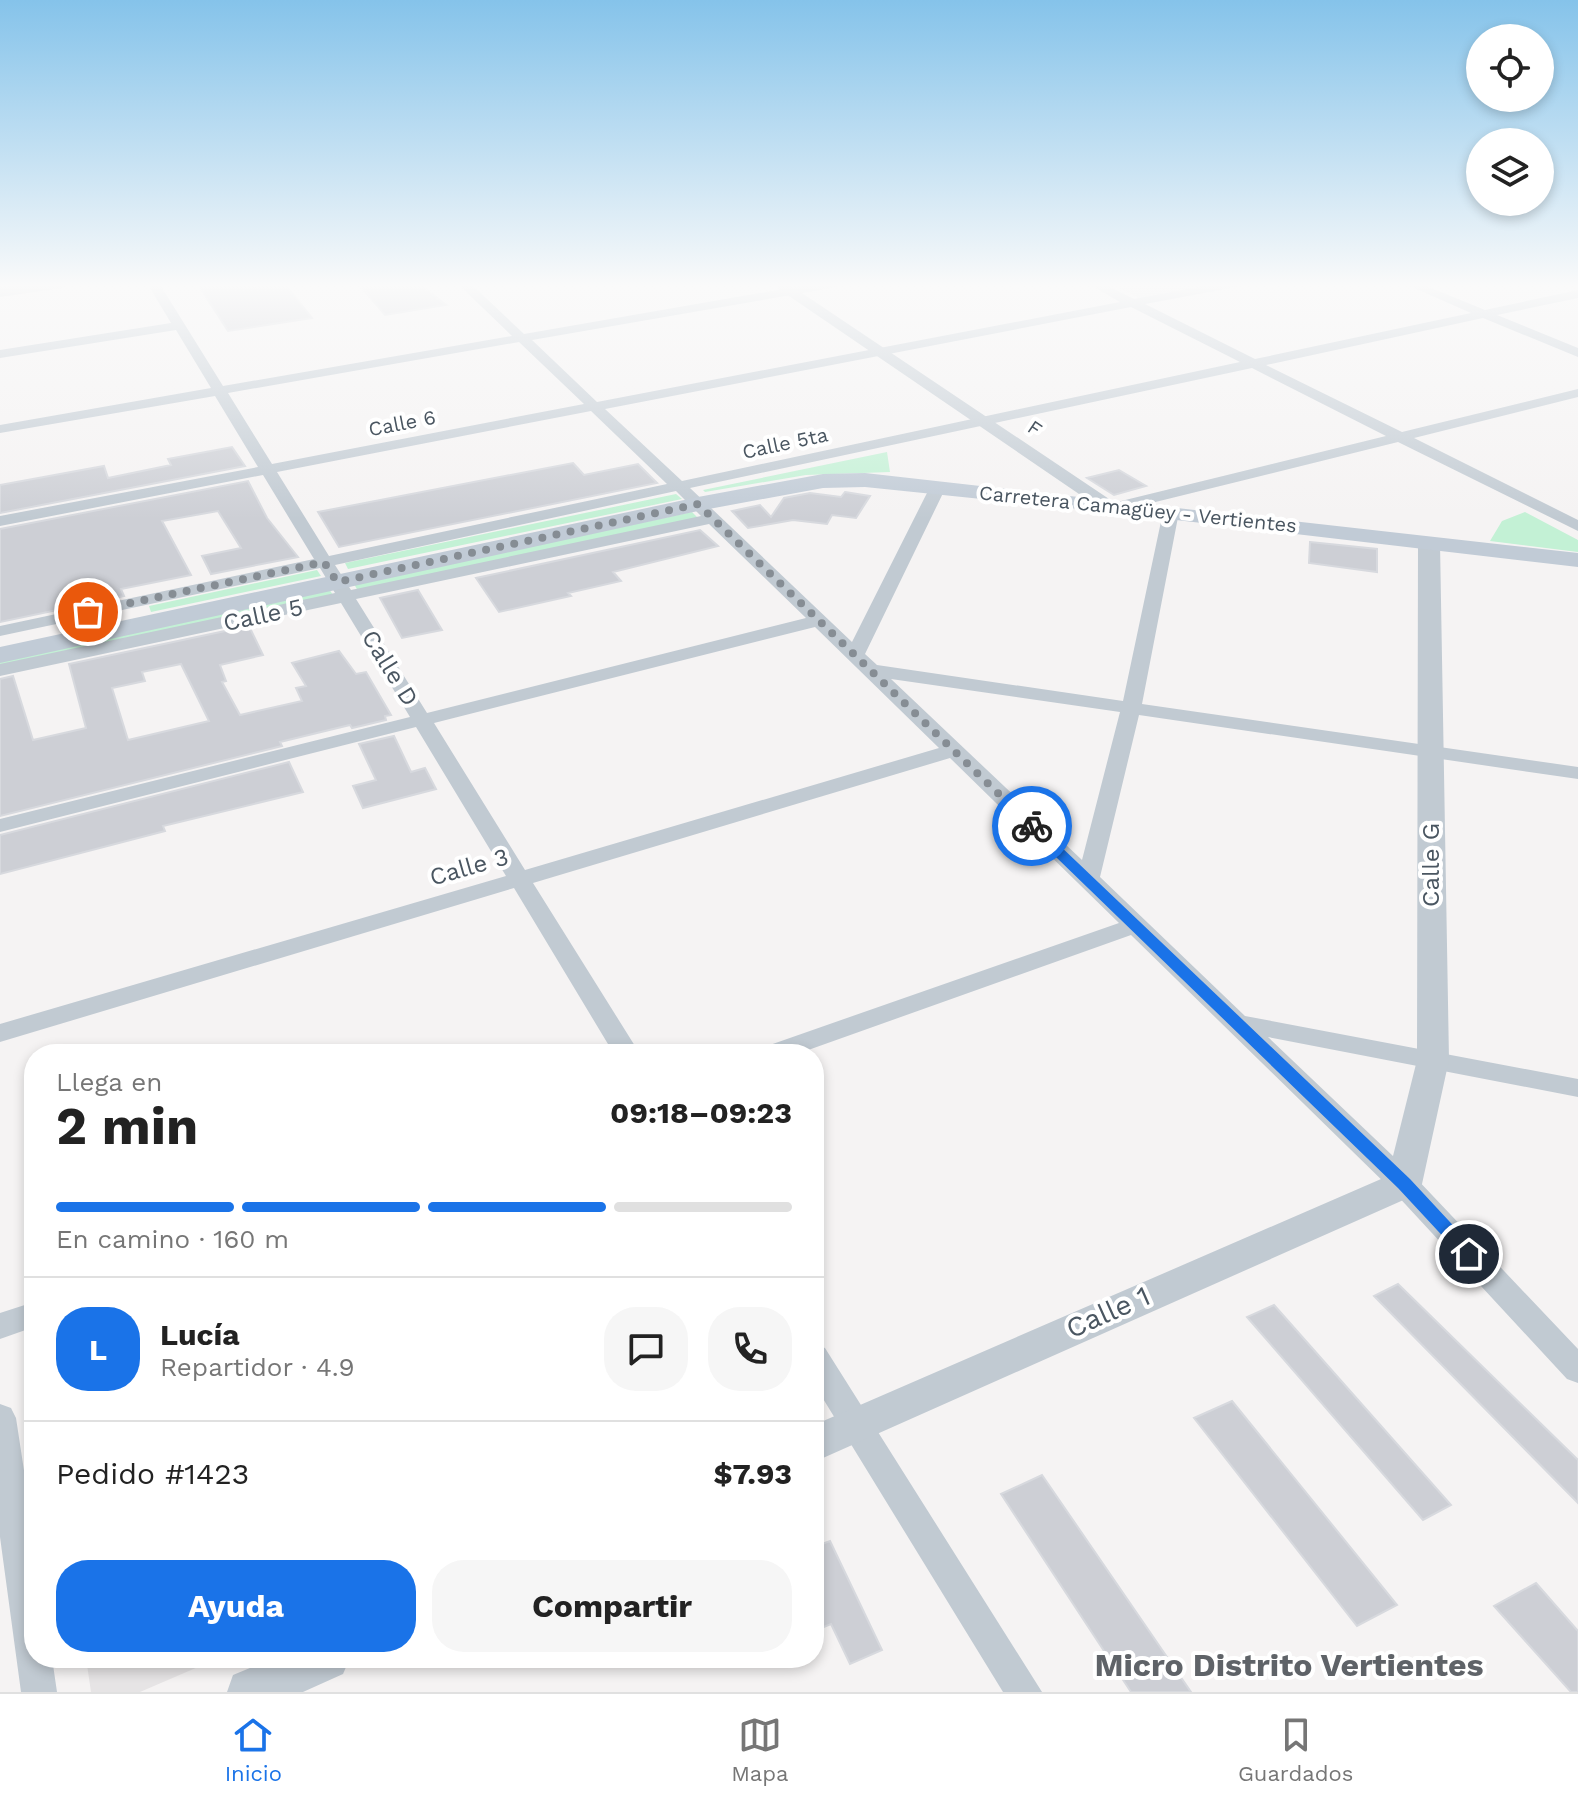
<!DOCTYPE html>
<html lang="es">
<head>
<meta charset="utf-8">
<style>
  body { margin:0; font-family:"Work Sans",sans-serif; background:#f6f6f6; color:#222; height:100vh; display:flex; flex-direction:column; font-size:30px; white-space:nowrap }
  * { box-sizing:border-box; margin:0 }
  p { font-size:26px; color:#767676 }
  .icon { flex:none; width:44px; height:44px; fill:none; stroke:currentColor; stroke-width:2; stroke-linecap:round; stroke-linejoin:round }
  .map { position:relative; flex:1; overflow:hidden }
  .sheet { position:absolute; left:24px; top:1044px; width:800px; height:624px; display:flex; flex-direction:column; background:#fff; border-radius:32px; box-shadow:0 4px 12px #0003 }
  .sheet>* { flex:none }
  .fabs { position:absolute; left:1466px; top:24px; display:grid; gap:16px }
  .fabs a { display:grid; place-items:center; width:88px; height:88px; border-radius:50%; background:#fff; box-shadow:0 4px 12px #0003; font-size:40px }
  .pin { position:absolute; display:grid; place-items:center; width:68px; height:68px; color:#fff; margin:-34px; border:4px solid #fff; border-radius:50%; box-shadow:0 2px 8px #0007 }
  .courier { position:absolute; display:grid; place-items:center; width:80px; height:80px; margin:-40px; border:6px solid #1a73e8; border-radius:50%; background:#fff; color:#222; box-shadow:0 2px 10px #0007 }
  .overview em { font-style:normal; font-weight:700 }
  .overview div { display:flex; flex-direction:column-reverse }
  .overview { display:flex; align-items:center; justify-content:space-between; height:136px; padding:0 32px }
  h1 { font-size:52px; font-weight:700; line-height:60px }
  .bar { display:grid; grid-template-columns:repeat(4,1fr); gap:12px 8px; align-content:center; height:96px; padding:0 32px }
  .bar i { height:10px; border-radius:6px; background:#e0e0e0 }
  .bar .current { background:#1a73e8 }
  .bar p { grid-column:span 4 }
  .line { display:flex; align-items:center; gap:20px; padding:0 32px; border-top:2px solid #e0e0e0 }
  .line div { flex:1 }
  .round { display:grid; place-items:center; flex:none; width:84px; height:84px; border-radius:32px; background:#f6f6f6 }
  .primary-button { display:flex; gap:16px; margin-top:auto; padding:16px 32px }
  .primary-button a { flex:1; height:92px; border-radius:32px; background:#1a73e8; color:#fff; font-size:32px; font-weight:700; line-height:92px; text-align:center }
  .primary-button a+a { background:#f6f6f6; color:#222 }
  .menu { display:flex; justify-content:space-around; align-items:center; height:112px; border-top:2px solid #e0e0e0; background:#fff; font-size:22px; color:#767676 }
  .menu a { display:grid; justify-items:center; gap:4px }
  .menu .current { color:#1a73e8 }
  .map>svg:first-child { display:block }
</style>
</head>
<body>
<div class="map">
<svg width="1578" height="1692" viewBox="0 0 1578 1692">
  <rect width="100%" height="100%" fill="#f5f3f3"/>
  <path fill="#e6e4e5" d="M1109,283H1219L1139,298Z
    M86,1658H219L140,1692H91Z"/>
  <path fill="#c3f1d5" d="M887,452L890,472L806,475L705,492L703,490Z
    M676,494L682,499L348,569L345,563Z
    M692,512L698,518L358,591L354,584Z
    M1525,512L1578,540V552L1490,541L1502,521Z
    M317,570L321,576L151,612L149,606Z
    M329,589L333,595L0,667V659Z"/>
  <path fill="#cdcfd5" stroke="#d7d9de" stroke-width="2" fill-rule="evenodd" d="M197,283H284L312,318L228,331Z
    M387,283H418L446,305L385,315L361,287Z
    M232,447L245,466L0,513V485L104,466L108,478L171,465L168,459Z
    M573,463L584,475L638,464L657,483L339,547L318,512Z
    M1119,470L1146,486L1114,495L1087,478Z
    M248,481L267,518L298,557L211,574L202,556L241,548L218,511L162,521L191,575L121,589L124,596L0,622V529Z
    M845,492L870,496L856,518L832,515L827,524L793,520L748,528L732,511L760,505L771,517L784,498L810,493L841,497Z
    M700,530L718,546L613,572L621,581L568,593L571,596L499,612L476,578Z
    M1310,542L1377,549V572L1309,563Z
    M418,590L442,630L402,638L380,598Z
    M249,626L263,655L220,665L226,681L222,682L240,715L302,701L296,688L306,686L292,663L339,651L356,674L366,672L391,715L385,716L386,720L352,728L350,725L280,742L282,746L0,816V679L13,676L33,740L86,728L69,664ZM181,664L209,721L128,740L112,688L145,681L142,672Z
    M394,736L411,772L425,768L436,789L363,808L353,786L376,780L359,744Z
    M289,762L303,792L163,826L165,831L0,874V835Z
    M1398,1284L1578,1460V1503L1374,1296Z
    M1274,1305L1451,1505L1423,1520L1247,1317Z
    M1232,1401L1397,1605L1357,1626L1194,1418Z
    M1042,1475L1191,1692H1131L1001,1494Z
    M830,1541L882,1650L850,1664L831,1624L814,1631V1547Z
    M1536,1583L1578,1631V1692H1571L1494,1606Z"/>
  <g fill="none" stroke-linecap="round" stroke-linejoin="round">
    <path fill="#c1cad2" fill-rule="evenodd" d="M147,283H159L223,386L512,336L457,283H470L524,334L818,283H843L837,287L532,340L597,402L1120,302L1087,283H1102L1134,299L1219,283H1242L1236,287L1145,304L1255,359L1471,313L1403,283H1419L1485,310L1578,290V298L1497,315L1578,348V357L1483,318L1266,365L1402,432L1578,389V397L1414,438L1578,520V531L1398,442L1119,511L1113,509V503L1386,436L1252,368L690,488L852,642L930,487L938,482L944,484L946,487L865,654L877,665L1123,701L1163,512L1165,509H1177L1179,512L1142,704L1578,767V779L1139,715L1100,877L1245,1016L1578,1079V1097L1268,1037L1414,1176L1578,1349V1383L1567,1379L1394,1192L1131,935L797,1054H757L761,1048L1119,923L950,758L533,883L640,1054H614L514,888L0,1042V1024L506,876L416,727L0,832V819L410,717L341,603L0,676V664L335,593L320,568L0,636V626L314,559L263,475L0,526V516L258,467L215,396L0,433V425L211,388L176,330L0,358V350L171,323ZM1131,307L1240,362L682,481L605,409ZM519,342L584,404L272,464L228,393ZM591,411L667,484L329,556L277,472ZM676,491L701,516L351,590L335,565ZM709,524L806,618L427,713L356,599ZM815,627L939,748L525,870L434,723ZM891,679L1120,712L1082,860Z
      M34,1302V1327L0,1339V1313Z
      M814,1344L825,1348L1042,1692H1003L814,1384Z
      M0,1404L11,1408L16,1418L34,1536V1658H52L57,1692H21L0,1537Z"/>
    <path fill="#c1cad2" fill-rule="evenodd" d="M33,283H70L62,288L0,297V287Z
      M770,283H787L1118,505L1108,511L1101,509Z
      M1429,537L1440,543L1449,1060L1422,1184L1417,1194L814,1462V1425L1388,1176L1417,1060L1418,543Z
      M274,1658H350L343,1674L303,1692H227L233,1675Z"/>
    <path fill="#c1cbd6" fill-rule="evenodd" d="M865,473L1578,553V567L1108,512L865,487L823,488L698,511L0,663V647L698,497L823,474Z"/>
  </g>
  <linearGradient id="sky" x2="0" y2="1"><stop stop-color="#85c3ea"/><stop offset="0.55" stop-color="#fafafa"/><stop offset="1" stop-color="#fafafa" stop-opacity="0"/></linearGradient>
  <rect width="1578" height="519" fill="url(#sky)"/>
  <path fill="#1a73e8" d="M1027,823H1036L1410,1179L1475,1249L1478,1254L1475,1258H1463L1398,1188L1027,829Z"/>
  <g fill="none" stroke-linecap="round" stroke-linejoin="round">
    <path stroke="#868d94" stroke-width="8" stroke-dasharray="0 14.4" d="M88,612L324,562L337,582L698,504L1032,826"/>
  </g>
  <g text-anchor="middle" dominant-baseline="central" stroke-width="8" stroke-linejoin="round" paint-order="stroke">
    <g font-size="20" fill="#4a5661" stroke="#fff">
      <text transform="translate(402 423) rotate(-11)">Calle 6</text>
      <text transform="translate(1035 428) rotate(34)">F</text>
      <text transform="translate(785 443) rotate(-12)">Calle 5ta</text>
      <text transform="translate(1138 509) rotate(6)">Carretera Camagüey - Vertientes</text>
    </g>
    <g font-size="24" fill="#4a5661" stroke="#fff">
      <text transform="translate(263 615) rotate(-12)">Calle 5</text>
      <text transform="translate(390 668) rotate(58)">Calle D</text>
      <text transform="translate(1431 865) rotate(-90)">Calle G</text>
      <text transform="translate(469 867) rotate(-16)">Calle 3</text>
    </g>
    <g font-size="28" fill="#4a5661" stroke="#fff">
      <text transform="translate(1108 1312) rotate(-24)">Calle 1</text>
    </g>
    <g font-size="32" font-weight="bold" fill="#5f6368" stroke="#fff">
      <text x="1289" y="1665">Micro Distrito Vertientes</text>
    </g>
  </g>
</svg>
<div class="fabs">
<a><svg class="icon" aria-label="locate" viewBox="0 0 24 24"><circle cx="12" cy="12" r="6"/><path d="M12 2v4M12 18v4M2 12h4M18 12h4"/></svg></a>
<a><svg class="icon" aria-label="layers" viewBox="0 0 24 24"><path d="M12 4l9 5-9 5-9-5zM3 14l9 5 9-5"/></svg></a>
</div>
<div class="pin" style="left:88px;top:612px;background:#ea580c"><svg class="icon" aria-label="bag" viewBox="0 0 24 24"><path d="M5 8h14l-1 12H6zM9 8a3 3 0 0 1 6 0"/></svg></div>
<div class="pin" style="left:1469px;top:1254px;background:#1f2937"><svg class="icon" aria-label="home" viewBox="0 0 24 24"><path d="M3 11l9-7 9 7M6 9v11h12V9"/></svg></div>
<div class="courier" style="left:1032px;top:826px"><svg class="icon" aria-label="bike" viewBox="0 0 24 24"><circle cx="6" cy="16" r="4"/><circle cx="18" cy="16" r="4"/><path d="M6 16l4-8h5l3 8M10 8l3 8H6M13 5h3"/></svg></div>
<section class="sheet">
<div class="overview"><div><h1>2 min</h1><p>Llega en</p></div><em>09:18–09:23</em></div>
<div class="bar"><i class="current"></i><i class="current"></i><i class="current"></i><i></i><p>En camino · 160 m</p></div>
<div class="line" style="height:144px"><b class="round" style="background:#1a73e8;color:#fff">L</b><div><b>Lucía</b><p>Repartidor · 4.9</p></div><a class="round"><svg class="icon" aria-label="chat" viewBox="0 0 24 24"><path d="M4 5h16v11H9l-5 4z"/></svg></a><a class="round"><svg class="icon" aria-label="phone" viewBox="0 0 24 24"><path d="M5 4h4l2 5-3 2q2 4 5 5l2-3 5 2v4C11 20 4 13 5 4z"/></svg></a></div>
<div class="line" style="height:104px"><div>Pedido #1423</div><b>$7.93</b></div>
<div class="primary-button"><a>Ayuda</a><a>Compartir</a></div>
</section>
</div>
<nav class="menu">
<a class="current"><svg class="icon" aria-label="home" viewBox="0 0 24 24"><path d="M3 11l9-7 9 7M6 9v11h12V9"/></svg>Inicio</a>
<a><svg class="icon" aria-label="map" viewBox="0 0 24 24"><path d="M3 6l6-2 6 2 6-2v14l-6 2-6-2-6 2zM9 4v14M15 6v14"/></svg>Mapa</a>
<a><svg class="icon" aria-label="saved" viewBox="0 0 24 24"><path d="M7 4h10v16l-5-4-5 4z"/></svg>Guardados</a>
</nav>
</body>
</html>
